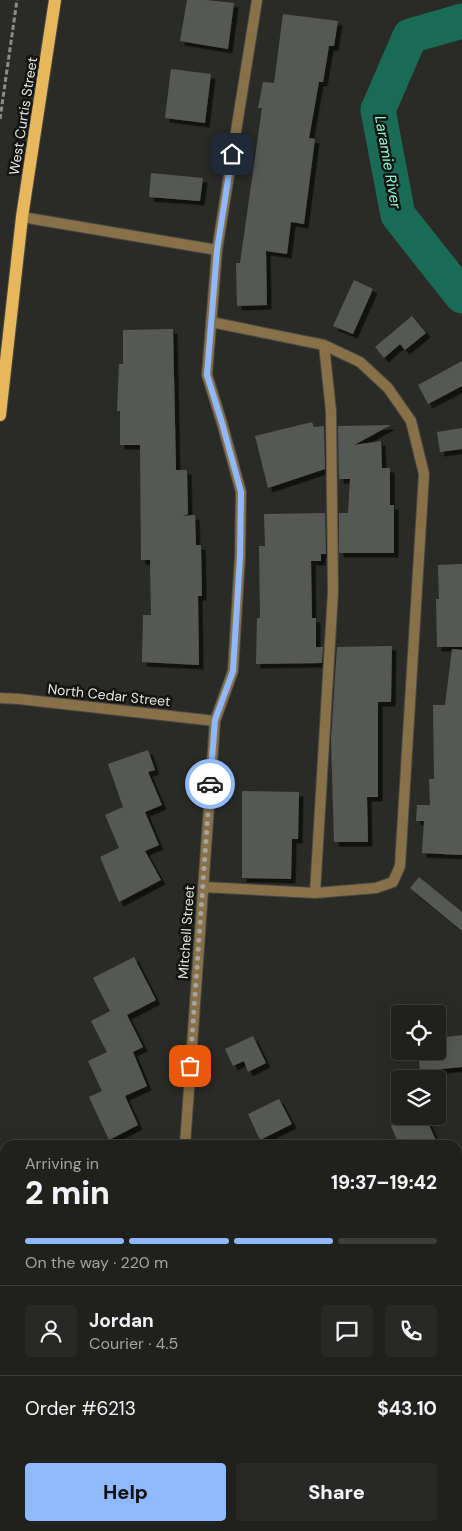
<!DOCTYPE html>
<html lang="en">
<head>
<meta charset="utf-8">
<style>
  body { margin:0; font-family:"DM Sans",sans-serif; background:#282826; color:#f1f3f6; height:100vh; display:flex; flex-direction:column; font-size:19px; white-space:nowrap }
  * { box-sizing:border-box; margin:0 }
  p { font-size:16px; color:#a2a3a4 }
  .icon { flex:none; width:28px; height:28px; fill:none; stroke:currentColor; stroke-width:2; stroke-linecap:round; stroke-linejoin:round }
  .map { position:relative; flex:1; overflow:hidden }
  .drawer { position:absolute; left:0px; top:1140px; width:462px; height:391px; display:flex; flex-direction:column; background:#20201d; border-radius:15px 15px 0 0; box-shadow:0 5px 20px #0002,0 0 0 1px #3d3e3b }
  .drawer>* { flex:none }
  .tools { position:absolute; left:391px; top:1005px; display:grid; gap:10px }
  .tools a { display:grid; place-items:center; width:55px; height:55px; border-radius:5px; background:#20201d; box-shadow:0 5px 20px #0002,0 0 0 1px #3d3e3b; font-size:25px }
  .pin { position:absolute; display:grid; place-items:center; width:42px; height:42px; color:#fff; margin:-21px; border-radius:10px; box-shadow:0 2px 8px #0006 }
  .courier { position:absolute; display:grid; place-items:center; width:50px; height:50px; margin:-25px; border:4px solid #8fb8fd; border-radius:50%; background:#fff; color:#222; box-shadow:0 1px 6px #0007 }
  .summary em { font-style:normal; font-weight:800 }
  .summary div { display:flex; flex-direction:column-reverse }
  .summary { display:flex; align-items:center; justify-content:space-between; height:85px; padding:0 25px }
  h1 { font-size:32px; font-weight:800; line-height:38px }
  .bar { display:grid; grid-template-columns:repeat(4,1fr); gap:8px 5px; align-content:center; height:60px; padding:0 25px }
  .bar i { height:6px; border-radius:4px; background:#3d3e3b }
  .bar .active { background:#8fb8fd }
  .bar p { grid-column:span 4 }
  .line { display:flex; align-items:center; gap:12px; padding:0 25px; border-top:1px solid #3d3e3b }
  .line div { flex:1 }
  .round { display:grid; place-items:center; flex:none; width:52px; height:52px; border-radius:5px; background:#282826 }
  .button { display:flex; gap:10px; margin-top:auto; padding:10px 25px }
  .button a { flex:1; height:58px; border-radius:5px; background:#8fb8fd; color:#111; font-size:20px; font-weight:800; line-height:58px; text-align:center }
  .button a+a { background:#282826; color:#f1f3f6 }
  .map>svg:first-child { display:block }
</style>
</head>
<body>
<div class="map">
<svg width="462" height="1531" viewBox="0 0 462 1531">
  <defs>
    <filter id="shadow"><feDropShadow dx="4.5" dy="4.5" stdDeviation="0" flood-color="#0009"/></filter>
  </defs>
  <rect width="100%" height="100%" fill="#2a2b27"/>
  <path fill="#34352b" d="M462,1419V1531H327L331,1526H458V1422Z"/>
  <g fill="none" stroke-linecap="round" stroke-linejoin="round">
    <path stroke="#1a6b55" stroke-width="35" d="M462,21L410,36L378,110L398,215L462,296"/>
  </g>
  <path fill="#575956" filter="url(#shadow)" d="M187,0H206L234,3L228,49L180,41Z
    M283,14L338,21L334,46H329L323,82H319L309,138L315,139L304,224L291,222L287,254L266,251L267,305L237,306L236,263H240L262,108H258L263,82L274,83Z
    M171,69L211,74L205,123L165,118Z
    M151,173L203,178L200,201L149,197Z
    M354,280L373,289L353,334L333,326Z
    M412,316L426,333L405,350L400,344L384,358L375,347Z
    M173,329L176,470H187L188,514L183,516L195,515L196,545H201L202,596H198L199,665L142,662L143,615H151L150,560H141L140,445H120V411H117L119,364H123V330Z
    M462,361V386L428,404L418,385Z
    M312,422L314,427L324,426L325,469L268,488L255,436Z
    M391,425L354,445L381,441L382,468H390V505H394V553H339V513H348L350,479H339L338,426Z
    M462,428V449L440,452L437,432Z
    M325,513L326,554H321V561H311L312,618H316V647H323L322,663L256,664L257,618H260L259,546H265L264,514Z
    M462,564V647H437L436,599H439L438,565Z
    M392,646L391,702H378V797H367L368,842H334L331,740L337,647Z
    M452,649L462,650V855L422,853L424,821H416L417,805H430L429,779H434L433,705H445Z
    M148,750L155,770L148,772L162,805L145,812L159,845L145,851L161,880L119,902L100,857L119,848L105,815L123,807L108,764Z
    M242,791L299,792L298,839H292L291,879L242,878Z
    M419,877L462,912V931L410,888Z
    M134,957L156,1000L127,1015L143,1047L133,1052L147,1086L125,1096L138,1125L109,1140L89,1097L102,1091L88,1061L107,1052L91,1021L110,1011L93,978Z
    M462,1035V1067L420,1071L418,1051H438V1038Z
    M253,1036L266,1063L248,1072L244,1061L233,1066L225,1049Z
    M279,1099L292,1124L260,1140L248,1114Z
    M412,1116H425L438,1145H399L391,1126Z"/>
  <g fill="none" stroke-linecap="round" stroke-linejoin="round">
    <defs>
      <path id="service" d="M22,217L217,250
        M215,721L233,671L240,557L241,492L222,423L207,375L217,250L257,0
        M203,887L315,893L376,888L393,882L400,866L424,474L411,421L388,388L360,362L324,345L211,322
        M315,893L333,592L331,411L324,345
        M458,1336L462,1334"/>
      <path id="minor" d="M0,698L19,699L215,721L185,1145"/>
      <path id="primary" d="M0,415L22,217L55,0
        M0,1459L5,1510
        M7,1526V1531"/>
    </defs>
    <use href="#service" stroke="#484945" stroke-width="12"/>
    <use href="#minor" stroke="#484945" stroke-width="12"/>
    <use href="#primary" stroke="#484945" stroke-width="14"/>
    <path stroke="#8c8c89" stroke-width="3" stroke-dasharray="5 2.5" stroke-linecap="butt" d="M0,119L17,0"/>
    <use href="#service" stroke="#887148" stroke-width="10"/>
    <use href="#minor" stroke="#887148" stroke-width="10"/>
    <use href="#primary" stroke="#e7b75c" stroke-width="12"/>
  </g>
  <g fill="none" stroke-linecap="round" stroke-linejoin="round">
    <path stroke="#a4a5a2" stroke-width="5" stroke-dasharray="0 9" d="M190,1066L210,784"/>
    <path stroke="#8fb8fd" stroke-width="6" d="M210,784L215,720L233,671L240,557L241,492L222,423L207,375L217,250L232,154"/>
  </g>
  <g text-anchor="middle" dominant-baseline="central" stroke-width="5" stroke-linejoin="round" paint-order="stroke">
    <g font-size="14" fill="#e6e6e4" stroke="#131312">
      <text transform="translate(23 116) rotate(-81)">West Curtis Street</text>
      <text transform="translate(109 695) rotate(6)">North Cedar Street</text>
      <text transform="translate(186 932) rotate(-86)">Mitchell Street</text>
    </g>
    <g font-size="15" font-style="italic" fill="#8dfbd7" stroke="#131312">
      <text transform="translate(388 162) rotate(80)">Laramie River</text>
    </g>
  </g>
</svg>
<div class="tools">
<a><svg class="icon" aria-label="locate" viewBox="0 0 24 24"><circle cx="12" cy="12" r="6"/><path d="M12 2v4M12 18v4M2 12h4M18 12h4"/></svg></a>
<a><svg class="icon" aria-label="layers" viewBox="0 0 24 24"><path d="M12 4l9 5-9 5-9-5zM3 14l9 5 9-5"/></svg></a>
</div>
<div class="pin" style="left:190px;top:1066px;background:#ea580c"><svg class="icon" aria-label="bag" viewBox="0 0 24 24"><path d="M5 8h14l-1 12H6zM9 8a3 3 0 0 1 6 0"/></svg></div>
<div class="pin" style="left:232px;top:154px;background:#1f2937"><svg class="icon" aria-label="home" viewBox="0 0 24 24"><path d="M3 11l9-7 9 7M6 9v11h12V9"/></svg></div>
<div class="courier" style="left:210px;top:784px"><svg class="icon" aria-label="car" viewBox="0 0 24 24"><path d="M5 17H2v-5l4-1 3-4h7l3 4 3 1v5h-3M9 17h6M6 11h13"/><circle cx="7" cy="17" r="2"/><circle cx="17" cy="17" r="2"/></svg></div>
<section class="drawer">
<div class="summary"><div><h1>2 min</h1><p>Arriving in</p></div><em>19:37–19:42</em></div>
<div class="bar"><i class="active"></i><i class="active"></i><i class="active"></i><i></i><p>On the way · 220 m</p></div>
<div class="line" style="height:90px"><a class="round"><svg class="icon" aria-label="person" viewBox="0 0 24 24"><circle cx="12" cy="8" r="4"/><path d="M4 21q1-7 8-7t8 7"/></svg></a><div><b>Jordan</b><p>Courier · 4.5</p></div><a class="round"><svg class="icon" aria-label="chat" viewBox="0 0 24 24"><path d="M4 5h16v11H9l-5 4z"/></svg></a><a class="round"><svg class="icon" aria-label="phone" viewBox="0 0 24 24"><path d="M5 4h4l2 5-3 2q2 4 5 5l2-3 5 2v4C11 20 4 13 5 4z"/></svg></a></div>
<div class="line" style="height:65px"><div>Order #6213</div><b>$43.10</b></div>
<div class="button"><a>Help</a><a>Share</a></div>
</section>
</div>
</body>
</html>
